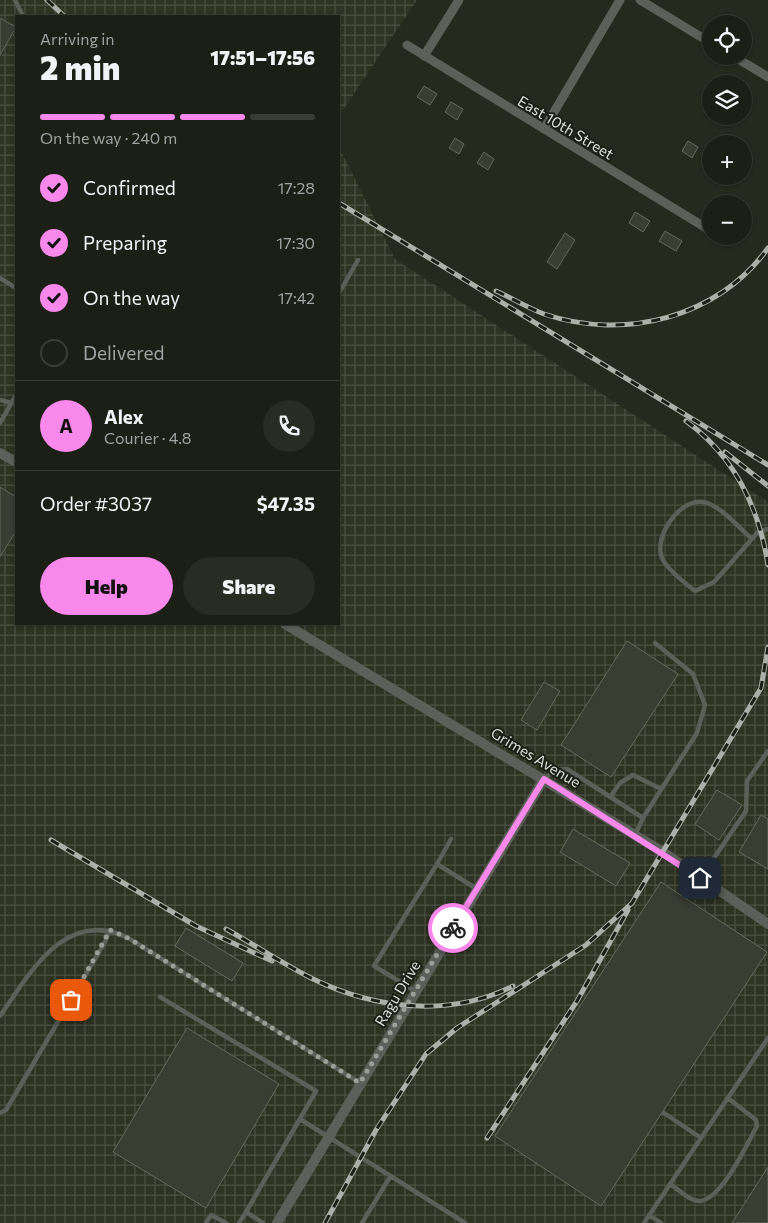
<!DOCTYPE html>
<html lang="en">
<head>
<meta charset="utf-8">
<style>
  body { margin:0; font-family:Commissioner,sans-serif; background:#292c23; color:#f1f3f6; height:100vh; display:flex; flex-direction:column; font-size:19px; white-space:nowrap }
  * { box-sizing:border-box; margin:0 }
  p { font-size:16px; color:#a0a2a1 }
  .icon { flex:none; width:28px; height:28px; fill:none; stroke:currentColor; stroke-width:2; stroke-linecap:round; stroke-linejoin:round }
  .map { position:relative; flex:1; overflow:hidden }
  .sheet { position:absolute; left:15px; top:15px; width:325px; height:610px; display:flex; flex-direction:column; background:#1c1f16; border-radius:0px; box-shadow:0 1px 4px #0004,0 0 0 1px #3a3d35 }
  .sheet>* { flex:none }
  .fabs { position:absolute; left:702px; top:15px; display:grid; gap:10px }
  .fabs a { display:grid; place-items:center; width:50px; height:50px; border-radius:50%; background:#1c1f16; box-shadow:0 1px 4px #0004,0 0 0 1px #3a3d35; font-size:25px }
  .pin { position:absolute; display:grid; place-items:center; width:42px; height:42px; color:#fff; margin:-21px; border-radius:10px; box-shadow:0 2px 8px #0006 }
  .courier { position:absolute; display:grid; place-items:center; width:50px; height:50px; margin:-25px; border:4px solid #f888ea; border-radius:50%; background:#fff; color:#222; box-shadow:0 1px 6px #0007 }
  .overview em { font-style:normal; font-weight:800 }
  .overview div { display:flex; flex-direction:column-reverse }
  .overview { display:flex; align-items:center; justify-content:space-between; height:85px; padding:0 25px }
  h1 { font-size:32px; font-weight:800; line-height:38px }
  .bar { display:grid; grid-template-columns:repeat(4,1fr); gap:8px 5px; align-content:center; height:60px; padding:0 25px }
  .bar i { height:6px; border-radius:4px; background:#3a3d35 }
  .bar .on { background:#f888ea }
  .bar p { grid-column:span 4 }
  .line { display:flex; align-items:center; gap:12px; padding:0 25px; border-top:1px solid #3a3d35 }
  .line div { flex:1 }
  .round { display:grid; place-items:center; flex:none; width:52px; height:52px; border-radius:26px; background:#292c23 }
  ol { padding:0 25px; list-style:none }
  li { display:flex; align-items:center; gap:15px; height:55px }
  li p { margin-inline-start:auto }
  li .icon { padding:5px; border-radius:50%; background:#f888ea; color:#111; stroke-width:4 }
  li:last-child { color:#a0a2a1 }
  li i { width:28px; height:28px; border:2px solid #3a3d35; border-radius:50% }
  .cta { display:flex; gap:10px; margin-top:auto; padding:10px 25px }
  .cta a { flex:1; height:58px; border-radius:30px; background:#f888ea; color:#111; font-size:20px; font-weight:800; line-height:58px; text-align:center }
  .cta a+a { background:#292c23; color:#f1f3f6 }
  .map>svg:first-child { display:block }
</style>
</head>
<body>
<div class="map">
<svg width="768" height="1223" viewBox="0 0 768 1223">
  <defs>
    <pattern id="industrial-grid" width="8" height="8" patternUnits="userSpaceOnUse" patternTransform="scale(1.25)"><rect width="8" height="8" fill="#2e3323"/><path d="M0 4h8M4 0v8" fill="none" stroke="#4c5042"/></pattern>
  </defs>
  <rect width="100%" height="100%" fill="#25291e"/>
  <path fill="url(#industrial-grid)" d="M0,0H417L339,116V16H16V624H339V147L395,259L768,502V1223H0Z"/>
  <path fill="#3a3d32" stroke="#65695d" d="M0,18L16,27L0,55Z
    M424,86L437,94L430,105L417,97Z
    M451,102L463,109L457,120L445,112Z
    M455,138L464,144L459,154L449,148Z
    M688,141L698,147L692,158L682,151Z
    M484,152L494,159L488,170L477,163Z
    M635,212L650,221L643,232L629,223Z
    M665,231L682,241L676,251L659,241Z
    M565,233L575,240L557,269L547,262Z
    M0,487L16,497V531L0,557Z
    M627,641L678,674L611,777L561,745Z
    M544,682L560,691L537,730L521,720Z
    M717,790L742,805L719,840L695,824Z
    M761,815L768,819V869L739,852Z
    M573,829L630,863L616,886L560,852Z
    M661,882L767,952L601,1206L495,1136Z
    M186,928L243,963L232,981L175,946Z
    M187,1028L279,1084L206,1208L113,1152Z
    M768,1167V1223H732Z"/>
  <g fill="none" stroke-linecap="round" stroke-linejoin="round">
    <path stroke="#5d5f59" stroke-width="4.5" d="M15,0L23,16
      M0,278L16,288
      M339,293L358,260
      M0,400L12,403
      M0,423L16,395
      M752,539C738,527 724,509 707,503C682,494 653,536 662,558C666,568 686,584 695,591L714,582L758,532L768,529
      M545,778L556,770L567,769L643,818L635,835
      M610,797L620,783L633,775L661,789
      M643,818L697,733L705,705L693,674L655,643
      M437,864L451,839
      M701,877L746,811L747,781L768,751
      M415,991L374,966L437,864L477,889
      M160,997L316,1091L246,1212L263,1223
      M0,1016C31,971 67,906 130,939L360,1083
      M0,1113L6,1110L105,942L110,930
      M664,1113L701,1138
      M300,1119L465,1223
      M670,1184C678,1189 690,1202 700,1201C722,1199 747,1144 757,1126L756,1120L728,1098
      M649,1215L661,1223
      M206,1223L211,1215L226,1223
      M239,1223L246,1212
      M362,1223L390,1177
      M644,1223L768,1038"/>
    <path stroke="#5d5f59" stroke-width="9" d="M640,0L711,43
      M407,45L711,231
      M424,56L459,0
      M733,56L768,77
      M544,129L620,0
      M720,236L724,238"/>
    <path stroke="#5d5f59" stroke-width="10" d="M0,453L16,462
      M285,624L663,852L768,924
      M277,1223L544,779"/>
    <defs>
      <path id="rail" d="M47,0L64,16
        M339,203L768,465
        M496,291C512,298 528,308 544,314C624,341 718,318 768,248
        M686,421C734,456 759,508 768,565
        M725,452L768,486
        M51,840L196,926L272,961
        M226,929C255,945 283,964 313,979C375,1009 450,1018 513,986
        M487,1138L577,1001L628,910
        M325,1223L376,1130L426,1054L457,1028L586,945L632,903L761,688L768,647"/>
    </defs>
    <use href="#rail" stroke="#adb0a8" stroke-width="5"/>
    <use href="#rail" stroke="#1c1f15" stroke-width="3" stroke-dasharray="9" stroke-linecap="butt"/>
  </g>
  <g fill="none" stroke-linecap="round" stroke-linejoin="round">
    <path stroke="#9b9f96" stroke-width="5" stroke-dasharray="0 9" d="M71,1000L110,930L130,939L360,1083L453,928"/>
    <path stroke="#f888ea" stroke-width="6" d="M453,928L544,779L700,878"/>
  </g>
  <g text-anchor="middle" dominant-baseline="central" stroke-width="4" stroke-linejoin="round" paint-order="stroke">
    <g font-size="15" fill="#dbded7" stroke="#1c1f15">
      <text transform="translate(566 127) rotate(31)">East 10th Street</text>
      <text transform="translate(536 757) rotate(31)">Grimes Avenue</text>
      <text transform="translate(397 993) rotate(-59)">Ragu Drive</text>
    </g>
  </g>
</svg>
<div class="fabs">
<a><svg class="icon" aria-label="locate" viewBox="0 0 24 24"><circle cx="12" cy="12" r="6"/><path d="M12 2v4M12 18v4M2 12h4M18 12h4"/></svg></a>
<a><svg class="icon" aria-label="layers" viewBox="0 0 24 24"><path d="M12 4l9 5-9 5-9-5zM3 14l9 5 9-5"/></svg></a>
<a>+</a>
<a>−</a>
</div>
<div class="pin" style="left:71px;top:1000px;background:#ea580c"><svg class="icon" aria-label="bag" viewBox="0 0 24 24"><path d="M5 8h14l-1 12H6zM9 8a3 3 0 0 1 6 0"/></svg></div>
<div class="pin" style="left:700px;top:878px;background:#1f2937"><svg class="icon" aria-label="home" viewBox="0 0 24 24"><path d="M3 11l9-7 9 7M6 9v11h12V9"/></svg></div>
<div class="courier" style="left:453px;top:928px"><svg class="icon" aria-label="bike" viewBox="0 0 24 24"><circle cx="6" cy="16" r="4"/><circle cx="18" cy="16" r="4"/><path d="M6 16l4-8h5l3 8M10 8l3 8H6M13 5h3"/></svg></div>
<section class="sheet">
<div class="overview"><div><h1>2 min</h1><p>Arriving in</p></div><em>17:51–17:56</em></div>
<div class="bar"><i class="on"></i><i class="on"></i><i class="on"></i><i></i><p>On the way · 240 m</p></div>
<ol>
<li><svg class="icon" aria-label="check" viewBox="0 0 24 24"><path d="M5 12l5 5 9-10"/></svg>Confirmed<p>17:28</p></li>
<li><svg class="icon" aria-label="check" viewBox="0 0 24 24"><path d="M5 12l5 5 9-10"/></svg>Preparing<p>17:30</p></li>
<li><svg class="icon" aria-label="check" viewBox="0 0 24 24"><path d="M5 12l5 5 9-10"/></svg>On the way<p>17:42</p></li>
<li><i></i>Delivered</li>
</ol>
<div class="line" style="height:90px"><b class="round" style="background:#f888ea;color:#111">A</b><div><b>Alex</b><p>Courier · 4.8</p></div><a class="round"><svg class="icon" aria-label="phone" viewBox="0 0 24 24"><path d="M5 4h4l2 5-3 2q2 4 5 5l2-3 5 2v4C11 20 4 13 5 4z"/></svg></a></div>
<div class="line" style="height:65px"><div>Order #3037</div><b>$47.35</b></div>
<div class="cta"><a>Help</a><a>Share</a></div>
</section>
</div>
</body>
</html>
